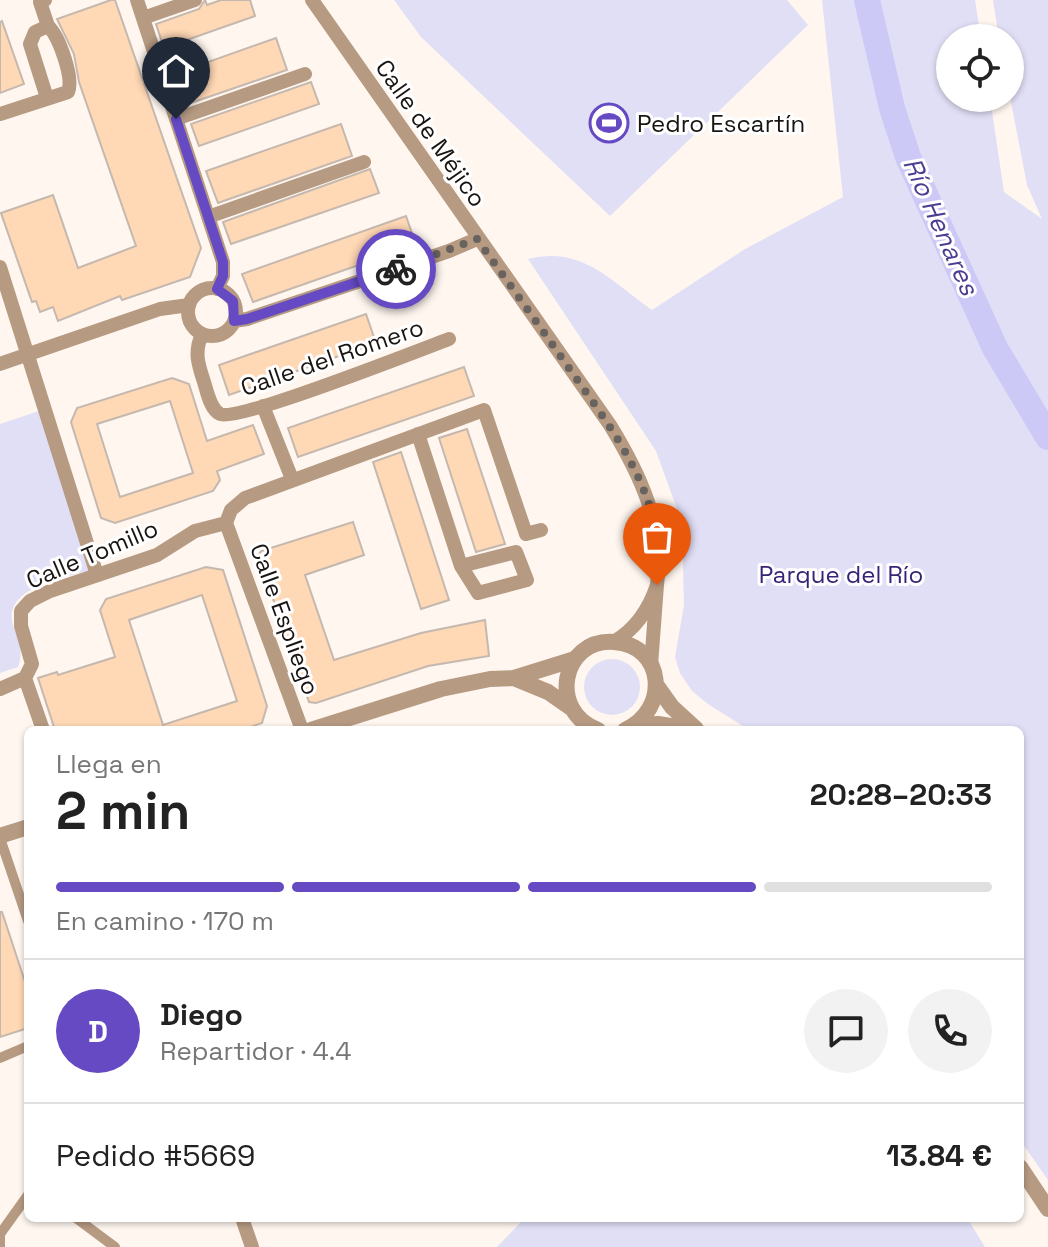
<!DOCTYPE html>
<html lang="es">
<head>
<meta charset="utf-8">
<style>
  body { margin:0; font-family:"Space Grotesk",sans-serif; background:#f2f2f2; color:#222; height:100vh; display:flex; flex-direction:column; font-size:30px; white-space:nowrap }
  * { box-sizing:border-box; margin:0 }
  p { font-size:26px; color:#767676 }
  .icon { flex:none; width:44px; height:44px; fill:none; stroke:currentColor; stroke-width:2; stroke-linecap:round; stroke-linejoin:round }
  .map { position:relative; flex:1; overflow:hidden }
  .drawer { position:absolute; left:24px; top:726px; width:1000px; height:496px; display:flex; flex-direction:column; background:#fff; border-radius:12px; box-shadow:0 2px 6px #0004 }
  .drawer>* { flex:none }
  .fabs { position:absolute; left:936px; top:24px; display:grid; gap:16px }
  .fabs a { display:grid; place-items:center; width:88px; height:88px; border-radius:50%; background:#fff; box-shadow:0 2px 6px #0004; font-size:40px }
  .pin { position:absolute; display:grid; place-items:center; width:68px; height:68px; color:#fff; margin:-82px -34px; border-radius:50% 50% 50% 0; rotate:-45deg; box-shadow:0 0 8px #0007 }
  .pin .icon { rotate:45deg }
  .courier { position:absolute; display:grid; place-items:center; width:80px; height:80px; margin:-40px; border:6px solid #654ac3; border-radius:50%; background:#fff; color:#222; box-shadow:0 2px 10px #0007 }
  .overview em { font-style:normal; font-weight:700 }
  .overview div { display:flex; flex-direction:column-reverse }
  .overview { display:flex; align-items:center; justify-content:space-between; height:136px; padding:0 32px }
  h1 { font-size:52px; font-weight:700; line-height:60px }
  .bar { display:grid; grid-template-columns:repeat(4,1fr); gap:12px 8px; align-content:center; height:96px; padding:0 32px }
  .bar i { height:10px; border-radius:6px; background:#e0e0e0 }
  .bar .current { background:#654ac3 }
  .bar p { grid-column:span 4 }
  .line { display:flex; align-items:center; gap:20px; padding:0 32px; border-top:2px solid #e0e0e0 }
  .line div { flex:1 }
  .round { display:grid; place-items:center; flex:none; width:84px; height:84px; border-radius:42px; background:#f2f2f2 }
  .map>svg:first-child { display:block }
</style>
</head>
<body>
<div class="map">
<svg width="1048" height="1247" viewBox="0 0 1048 1247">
  <rect width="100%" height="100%" fill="#fef6ef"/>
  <path fill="#e1dff6" d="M394,0H787L808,25L610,216L421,37Z
    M822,0H975L981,38H950V98H990L1004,192L1042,219L1027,185L1010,97V38H999L993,0H1048V1180L1020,1140V730H749L708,704L692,691L680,673L675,657L684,605L682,532L677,509L656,451L528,259C582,245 612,282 652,310L745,249L843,197Z
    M39,411L91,570C65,578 2,587 13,625C18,641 24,650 18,667L0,673V424Z
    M584 687a28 28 0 1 1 56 0a28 28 0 1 1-56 0Z
    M525,1218H967L985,1247H497Z"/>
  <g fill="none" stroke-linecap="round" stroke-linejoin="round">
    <path stroke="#cdc9f7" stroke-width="26" d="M867,0L892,108L908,157L995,348L1048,437"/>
  </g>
  <path fill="#ffd8b5" stroke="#c5b8ae" stroke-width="2" fill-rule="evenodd" d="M111,0H115L201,248L190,277L122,300L120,296L58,321L53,307L40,312L36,301L32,302L1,213L53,195L78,268L136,246L79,82L74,54L57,19Z
    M205,0L207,5L221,0H250L255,16L164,48L156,24L199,9Z
    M2,21L24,84L0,93V22Z
    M276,38L287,70L185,105L174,74Z
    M311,82L319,104L199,146L191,124Z
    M341,124L352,156L218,203L206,171Z
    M370,169L379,193L231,244L223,222Z
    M406,216L416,245L253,302L242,274Z
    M366,314L376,343L229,395L219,365Z
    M464,367L474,396L298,457L288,428Z
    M172,378L189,384L207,441L253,425L264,454L217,471L220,480L213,491L115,523L101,518L71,422L77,408ZM170,401L193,473L120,497L97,424Z
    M467,429L505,544L476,552L439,438Z
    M401,452L449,600L421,609L373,462Z
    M353,522L364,555L305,575L334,660L421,633L485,620L489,656L428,666L316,703L309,702L258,556L261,551Z
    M206,567L223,570L267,706L262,723L242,730H55L38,678L57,672L58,675L115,657L100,610L106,599ZM202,595L237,701L163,725L129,620Z
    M0,912H2L28,991V1028L0,1037Z"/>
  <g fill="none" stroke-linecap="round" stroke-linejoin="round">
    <path stroke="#b69a82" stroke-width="10" d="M0,838L28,921
      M0,1058L28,1046
      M76,1218L115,1247
      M0,1247V1234L28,1195"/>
    <path stroke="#b69a82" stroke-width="14" d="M45,0L40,2L48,26
      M137,0L223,262V276L217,289
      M312,0L610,425C640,474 665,526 657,585
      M143,18L195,0
      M0,114L68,92C74,78 59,36 48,26L35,32L30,44L47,98
      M176,119L305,74
      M208,217L364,162
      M0,267L97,575
      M188 312a24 24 0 1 1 48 0a24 24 0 1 1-48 0Z
      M234,321L247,319L449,251L477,239
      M202,334C194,352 198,364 204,382C207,391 210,409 220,414C237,422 420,350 449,339
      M0,364L160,309L189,305
      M263,406L292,479
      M418,434L461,566L516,552L527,580L478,593L461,566
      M226,523L231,510L245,498L484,410L526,534L541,530
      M226,523L302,730
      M615,641C637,628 649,609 657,585L651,665
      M25,678L43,730
      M0,689L25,678L32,664L21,626V611L30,601L50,591L157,555L195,531L226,523
      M242,1218L252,1247"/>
    <path stroke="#b69a82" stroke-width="16" d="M514,678L548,692L571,708
      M657,686L672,707L696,729
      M635,725L658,724L696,730
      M311,730L441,689L490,679L514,678L575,659
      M598,730C548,712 561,638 614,642C665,645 670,710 625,730
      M0,836L28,827
      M1020,1167L1048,1209"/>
  </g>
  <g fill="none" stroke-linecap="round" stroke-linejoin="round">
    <path stroke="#69635f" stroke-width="8" stroke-dasharray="0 14.4" d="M396,269L477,239C507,281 537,322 566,364C613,431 668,498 657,585"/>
    <path stroke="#654ac3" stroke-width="10" d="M176,119L223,262V276L217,289L233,301L234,321L247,319L396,269"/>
  </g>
  <defs>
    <symbol id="stadium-ring" viewBox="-11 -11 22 22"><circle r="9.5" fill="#fff" stroke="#654ac3" stroke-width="1.5"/><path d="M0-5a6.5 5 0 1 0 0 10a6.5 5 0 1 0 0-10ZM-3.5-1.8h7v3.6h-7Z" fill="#654ac3"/></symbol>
  </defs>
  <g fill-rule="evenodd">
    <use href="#stadium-ring" x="587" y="101" width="44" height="44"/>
  </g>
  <g text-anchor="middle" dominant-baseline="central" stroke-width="6" stroke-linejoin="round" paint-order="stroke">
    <g font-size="24" fill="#191411" stroke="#fff" text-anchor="start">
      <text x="637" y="123">Pedro Escartín</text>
    </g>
    <g font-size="24" fill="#191411" stroke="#fff">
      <text transform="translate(431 133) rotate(55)">Calle de Méjico</text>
      <text transform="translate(332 357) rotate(-19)">Calle del Romero</text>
      <text transform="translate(92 554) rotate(-23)">Calle Tomillo</text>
      <text transform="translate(285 619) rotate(70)">Calle Espliego</text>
    </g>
    <g font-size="24" fill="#382376" stroke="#fff">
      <text x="841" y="574">Parque del Río</text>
    </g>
    <g font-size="26" font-style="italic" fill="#4d3d92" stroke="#fff">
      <text transform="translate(941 226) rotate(66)">Río Henares</text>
    </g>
  </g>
</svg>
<div class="fabs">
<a><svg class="icon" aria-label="locate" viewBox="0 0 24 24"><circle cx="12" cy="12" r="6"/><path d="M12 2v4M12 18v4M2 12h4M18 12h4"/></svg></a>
</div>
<div class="pin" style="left:657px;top:585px;background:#ea580c"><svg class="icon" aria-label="bag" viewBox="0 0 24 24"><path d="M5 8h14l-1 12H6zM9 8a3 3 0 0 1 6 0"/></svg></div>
<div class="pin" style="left:176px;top:119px;background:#1f2937"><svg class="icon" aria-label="home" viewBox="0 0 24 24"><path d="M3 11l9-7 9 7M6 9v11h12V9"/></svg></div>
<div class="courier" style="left:396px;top:269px"><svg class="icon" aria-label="bike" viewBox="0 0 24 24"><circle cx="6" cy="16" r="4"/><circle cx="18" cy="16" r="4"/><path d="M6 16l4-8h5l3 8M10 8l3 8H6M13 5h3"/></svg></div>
<section class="drawer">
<div class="overview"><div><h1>2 min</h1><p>Llega en</p></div><em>20:28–20:33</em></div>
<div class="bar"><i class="current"></i><i class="current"></i><i class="current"></i><i></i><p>En camino · 170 m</p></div>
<div class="line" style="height:144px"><b class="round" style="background:#654ac3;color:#fff">D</b><div><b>Diego</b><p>Repartidor · 4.4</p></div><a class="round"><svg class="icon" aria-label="chat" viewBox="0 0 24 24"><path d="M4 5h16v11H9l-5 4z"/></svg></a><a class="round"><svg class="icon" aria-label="phone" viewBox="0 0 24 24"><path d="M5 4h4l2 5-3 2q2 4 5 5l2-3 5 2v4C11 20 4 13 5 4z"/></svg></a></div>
<div class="line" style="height:104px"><div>Pedido #5669</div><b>13.84 €</b></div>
</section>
</div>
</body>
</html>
